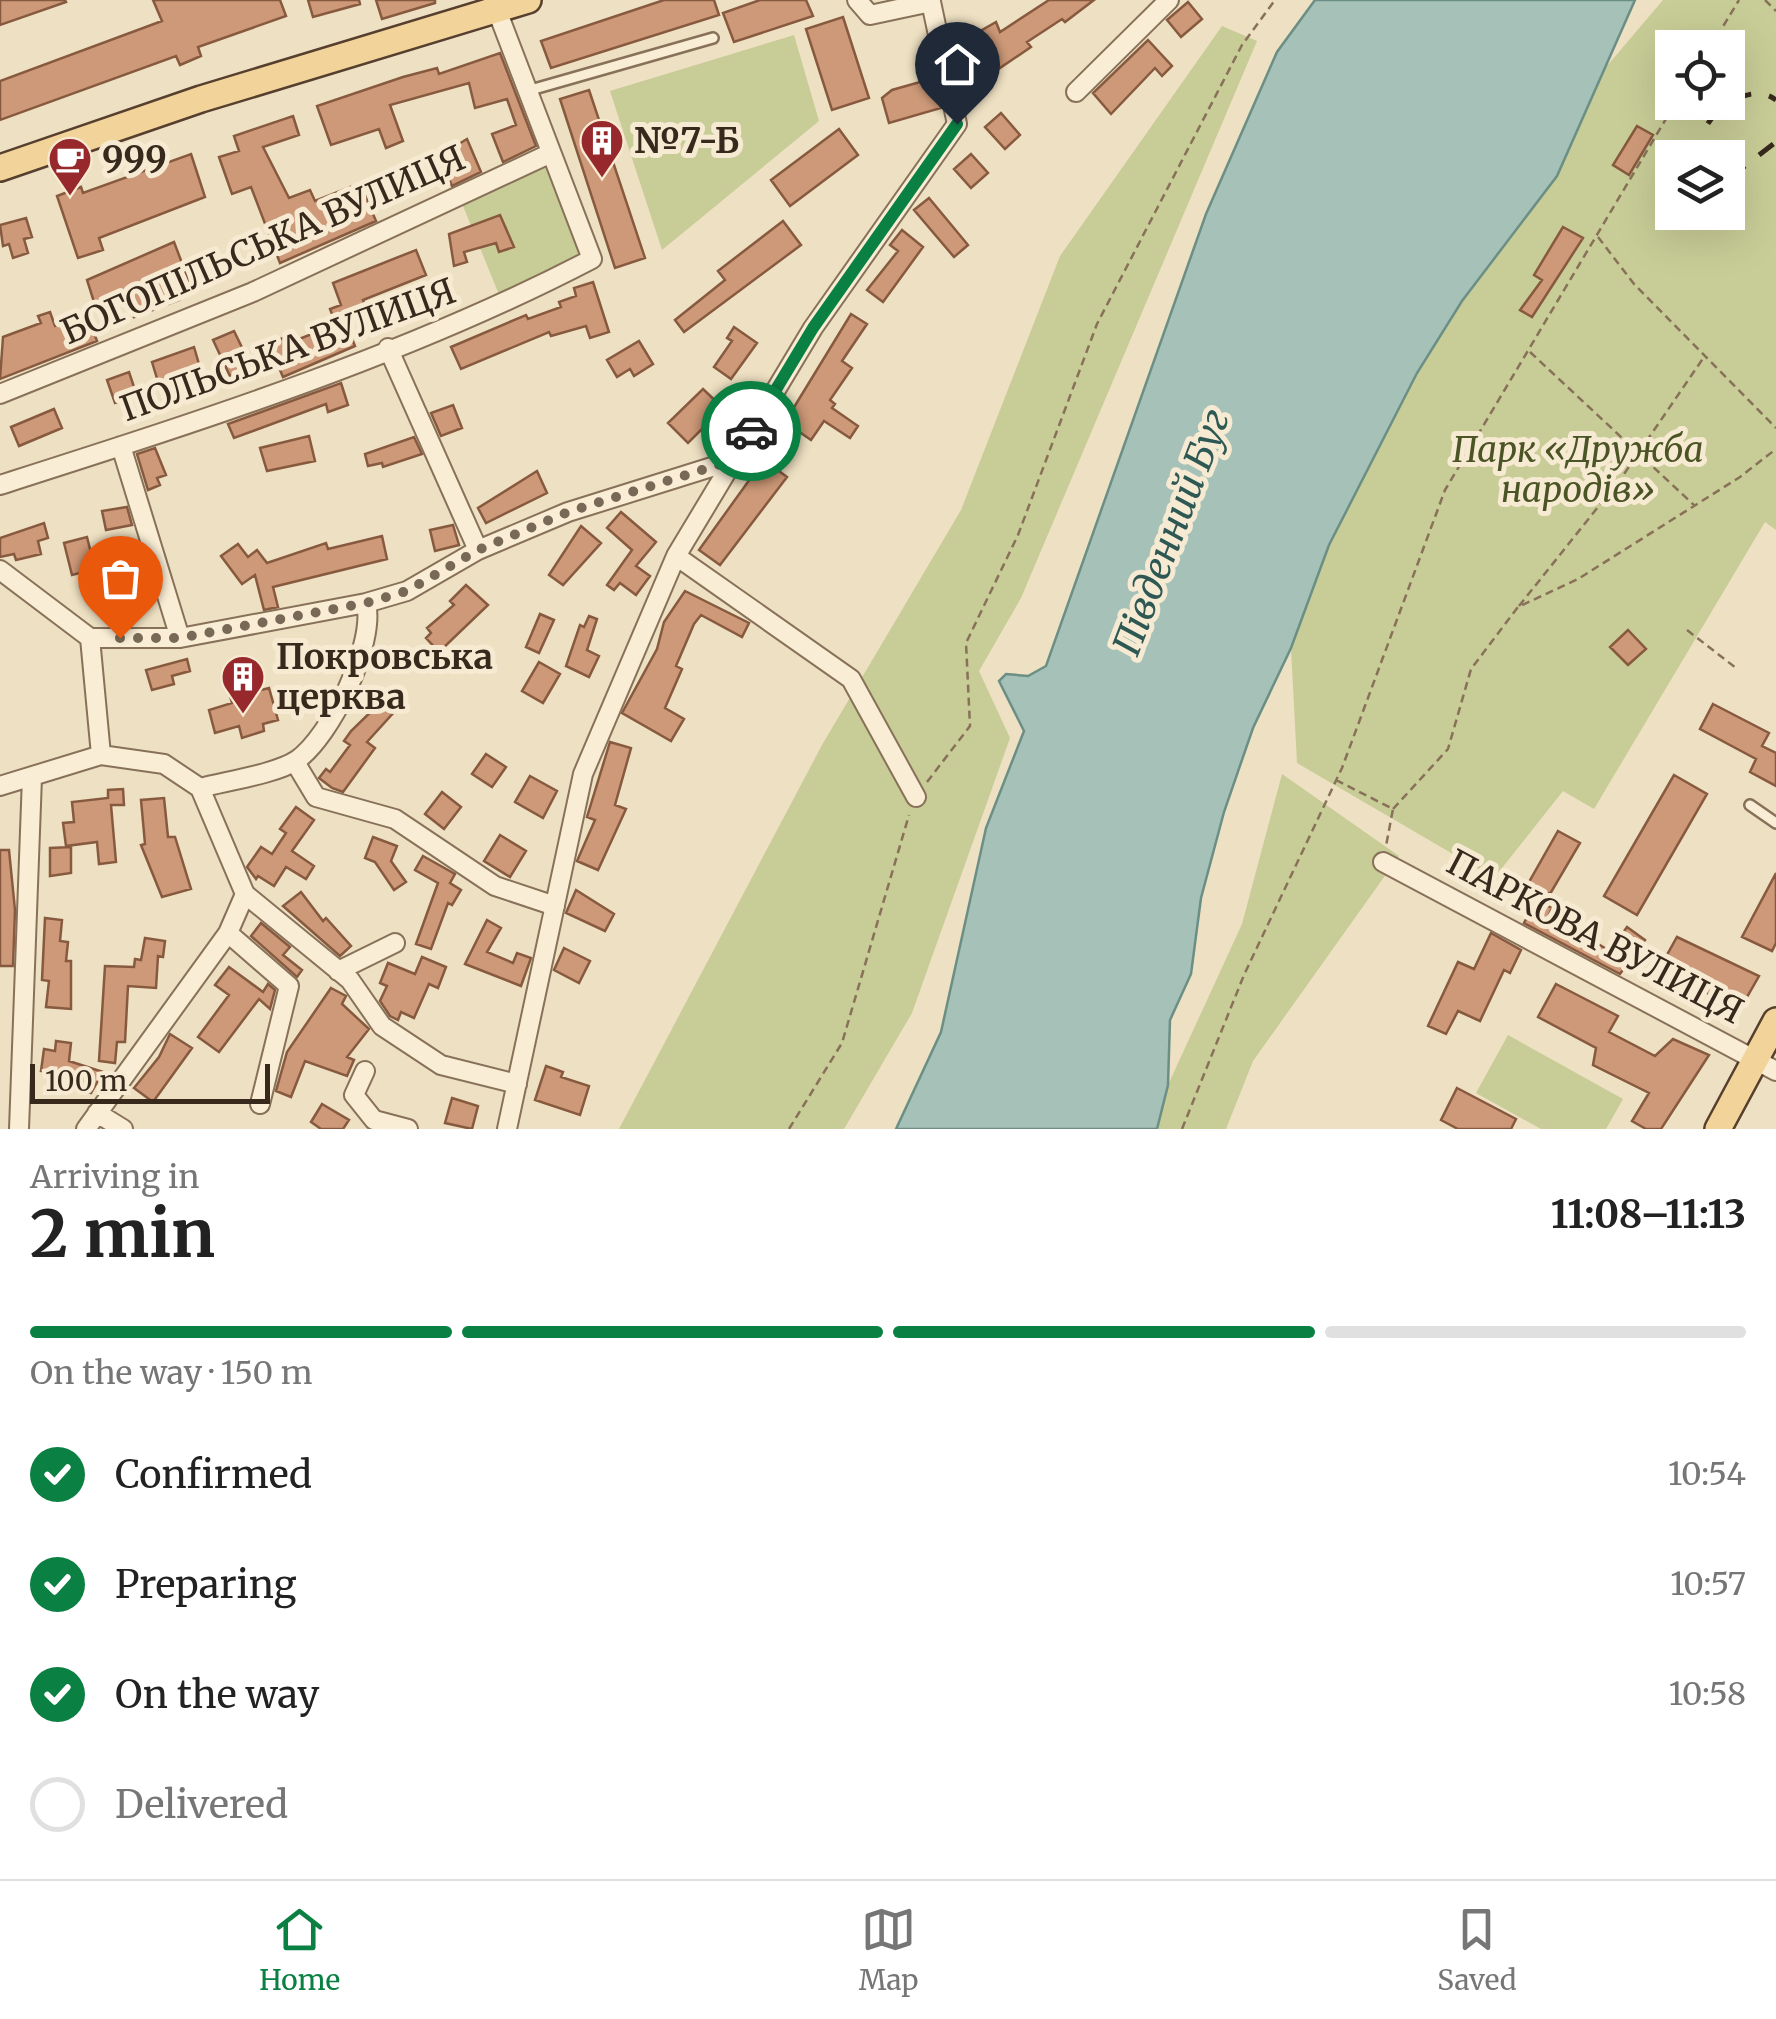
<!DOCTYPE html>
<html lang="en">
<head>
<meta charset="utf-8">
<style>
  body { margin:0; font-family:Merriweather,serif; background:#f6f6f6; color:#222; height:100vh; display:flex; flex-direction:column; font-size:38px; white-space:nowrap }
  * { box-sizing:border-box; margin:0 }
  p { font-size:32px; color:#767676 }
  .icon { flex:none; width:55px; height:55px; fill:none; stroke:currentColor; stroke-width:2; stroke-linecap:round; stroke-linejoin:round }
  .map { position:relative; height:1129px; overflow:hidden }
  .side { display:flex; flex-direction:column; background:#fff; flex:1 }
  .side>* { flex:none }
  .controls { position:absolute; left:1655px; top:30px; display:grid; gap:20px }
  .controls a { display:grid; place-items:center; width:90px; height:90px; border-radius:0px; background:#fff; box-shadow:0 10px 40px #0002; font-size:50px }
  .scale { position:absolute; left:30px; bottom:25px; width:240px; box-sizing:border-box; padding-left:10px; border:5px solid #38291d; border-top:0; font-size:28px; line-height:35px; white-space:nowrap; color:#38291d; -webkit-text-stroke:8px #f6ead2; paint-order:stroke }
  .pin { position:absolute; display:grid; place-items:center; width:85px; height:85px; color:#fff; margin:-102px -42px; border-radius:50% 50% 50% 0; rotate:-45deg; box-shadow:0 0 10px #0007 }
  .pin .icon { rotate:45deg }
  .courier { position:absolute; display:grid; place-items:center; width:100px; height:100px; margin:-50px; border:8px solid #0b8043; border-radius:50%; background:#fff; color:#222; box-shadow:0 2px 12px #0007 }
  .headline em { font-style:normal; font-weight:700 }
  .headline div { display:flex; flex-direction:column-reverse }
  .headline { display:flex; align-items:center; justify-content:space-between; height:170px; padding:0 30px }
  h1 { font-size:65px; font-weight:700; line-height:75px }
  .bar { display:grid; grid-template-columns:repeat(4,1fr); gap:15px 10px; align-content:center; height:120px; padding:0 30px }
  .bar i { height:12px; border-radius:8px; background:#e0e0e0 }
  .bar .active { background:#0b8043 }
  .bar p { grid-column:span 4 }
  ol { padding:0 30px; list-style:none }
  li { display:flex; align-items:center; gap:30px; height:110px }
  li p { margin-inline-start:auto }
  li .icon { padding:10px; border-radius:50%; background:#0b8043; color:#fff; stroke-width:4 }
  li:last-child { color:#767676 }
  li i { width:55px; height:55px; border:5px solid #e0e0e0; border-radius:50% }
  .tab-bar { display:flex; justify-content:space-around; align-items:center; height:140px; border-top:2px solid #e0e0e0; background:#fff; font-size:28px; color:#767676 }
  .tab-bar a { display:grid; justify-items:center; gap:5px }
  .tab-bar .active { color:#0b8043 }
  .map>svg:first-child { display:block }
</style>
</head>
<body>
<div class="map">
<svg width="1776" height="1129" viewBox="0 0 1776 1129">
  <rect width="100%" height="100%" fill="#eee0c2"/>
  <path fill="#c8cc96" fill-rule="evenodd" d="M1663,0H1776V530L1765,522L1594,809L1563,791L1494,878L1297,763L1291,648L1329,545L1417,373L1462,301L1557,176L1601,73ZM1672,48H1728V102H1672ZM1672,158H1728V212H1672Z
    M1222,26L1257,41L1021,598L979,671L1010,738L912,1013L844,1129H619L822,745L961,510L1060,256Z
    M794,35L819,121L662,250L610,91Z
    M547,161L588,256L502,302L461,201Z
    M1282,774L1399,856L1253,1061L1226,1129H1157L1168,1085L1242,924Z
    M1508,1035L1623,1099L1606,1129H1541L1476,1093Z"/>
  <path fill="#a5c1b8" stroke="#6b8f85" stroke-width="2.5" d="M1315,0H1635L1557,176L1462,301L1417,373L1329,545L1291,648L1253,728L1224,812L1201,898L1191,974L1170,1020L1168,1085L1157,1129H896L941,1032L986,828L1024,731L999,681L1006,674L1028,676L1046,666L1206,214L1277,52Z"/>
  <path fill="#cd9978" stroke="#875a3f" stroke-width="2.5" d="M0,0H65L66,2L0,25Z
    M153,0H280L286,16L198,47L201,56L180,65L176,56L0,120V81L162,21Z
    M308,0H359L360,4L313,17Z
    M376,0H435V3L382,19Z
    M664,0H714L719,15L551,68L541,41Z
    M760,0H806L813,16L734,42L723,13Z
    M1049,0H1094L1065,22L1062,19L1027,42L1031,47L994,72L990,67L974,76L956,45L996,22L1000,32Z
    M1188,2L1202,19L1181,37L1167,20Z
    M843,17L869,98L832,110L806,29Z
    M1148,40L1172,66L1162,76L1155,68L1111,114L1093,93Z
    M500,53L536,146L503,162L492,134L516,125L507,99L475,108L469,83L390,105L403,141L386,148L379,129L331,145L317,106L403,77L437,68L439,74Z
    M934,78L941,108L889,123L882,98L892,90Z
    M589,90L645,258L615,268L560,99Z
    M1001,113L1020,135L1005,149L985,127Z
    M293,116L299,135L263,147L289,198L310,190L315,201L360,183L376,221L280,263L251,187L232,194L219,157L239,151L234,136Z
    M1637,126L1653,135L1629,175L1613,165Z
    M839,129L858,155L790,206L771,180Z
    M467,139L481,172L452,186L439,156Z
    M191,154L205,197L99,238L103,250L78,258L57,196L81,187L83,193Z
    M971,154L988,173L971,188L954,169Z
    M929,198L968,245L954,257L914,210Z
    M500,215L514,247L499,252L496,243L464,252L467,262L454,266L449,234Z
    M26,218L32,237L24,239L28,253L13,258L9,244L3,246L0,225Z
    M783,221L801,245L684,332L675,320L725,280L718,271Z
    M1563,227L1583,238L1532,317L1520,310L1542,280L1534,275Z
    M902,230L923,247L883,302L867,290L898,251L890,245Z
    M174,242L190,284L175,290L179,300L134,317L126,293L94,302L87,280Z
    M416,250L426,275L363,300L367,311L335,322L330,309L341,305L333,283Z
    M593,282L609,332L590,338L586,326L551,336L549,332L461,369L451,347L526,315L528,319L561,307L559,302L576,296L574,288Z
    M50,312L55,326L87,314L97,341L0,379L3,337L41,323L38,316Z
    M851,314L867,324L842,361L852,368L830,400L835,404L832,408L858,426L850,438L824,421L811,440L785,422Z
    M345,321L355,346L283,377L269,344L292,334L294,341Z
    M734,327L757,343L731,379L714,367L732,341L727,338Z
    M234,331L251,366L230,376L213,340Z
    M639,341L653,364L634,376L630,369L617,377L607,360Z
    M194,347L201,371L160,388L152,362Z
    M129,372L137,396L115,403L107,380Z
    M341,383L348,405L328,412L326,404L234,438L228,424Z
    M703,389L723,408L688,443L668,423Z
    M453,405L462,428L441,436L431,413Z
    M54,409L62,428L19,446L11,427Z
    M309,436L315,461L267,471L260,448Z
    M414,437L422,454L383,467L382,463L368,466L365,454Z
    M155,448L166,475L157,478L160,485L148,490L137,454Z
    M759,456L787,477L720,565L699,550L750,479L744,475Z
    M537,471L547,493L486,523L478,508Z
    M127,507L132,525L106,530L102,511Z
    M621,512L656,542L636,566L650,576L636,595L620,583L614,590L607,585L632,550L607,528Z
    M44,523L48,538L38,541L41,554L16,560L14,554L0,557V538Z
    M453,525L459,545L435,551L430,530Z
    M581,526L601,543L563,585L549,575Z
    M382,536L387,559L273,587L278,607L264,610L255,575L242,584L221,556L238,544L248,557L257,550L267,563L326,543L328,549Z
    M87,537L95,569L72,575L64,543Z
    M466,585L488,605L439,652L426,638L431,633L427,628L454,605L450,601Z
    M685,591L749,623L742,637L701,615L694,624L676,666L682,669L665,708L684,719L671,741L622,713L657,649L664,622Z
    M540,614L554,620L539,653L526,647Z
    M589,616L597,619L587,650L599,656L589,677L566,666L580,625L584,627Z
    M1628,630L1646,649L1628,665L1610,647Z
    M187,659L190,671L172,676L174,684L152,690L146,670Z
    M539,662L560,674L543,703L522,691Z
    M251,685L253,692L269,688L278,720L263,724L264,731L242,738L239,726L215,733L209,710L232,703L229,692Z
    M383,700L395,711L367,742L375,748L343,792L332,788L319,778L326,769L330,772L350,745L344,741L351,731Z
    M1713,704L1769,733L1762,746L1776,753V786L1750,772L1756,759L1700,729Z
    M610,742L631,748L615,805L626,809L598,870L577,861L595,820L587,817Z
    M486,754L506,767L492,787L472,774Z
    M1674,775L1707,794L1637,915L1604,896Z
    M530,776L557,791L543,818L515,802Z
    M123,789L124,805H111L116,862L99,864L97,842L66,846L63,823L74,822L72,802L108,798V790Z
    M442,792L461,807L444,829L425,814Z
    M164,798L168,837H175L191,889L162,897L141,845L145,844L141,800Z
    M296,807L314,820L292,851L314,866L306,879L286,867L274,886L258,876L256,879L247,867L261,847L272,854L286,833L280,829Z
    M1558,831L1580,843L1550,894L1529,882Z
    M500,835L526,851L510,877L484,861Z
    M373,837L397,846L391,861L406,882L394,890L375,862L365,858Z
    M71,847V873L50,876V848Z
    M0,850H9L15,910L13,966H0Z
    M423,856L455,874L450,883L461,890L452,905L448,903L431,949L416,944L438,883L415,870Z
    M1776,873V943L1772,951L1742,937Z
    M576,890L614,914L605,931L566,913Z
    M301,892L323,921L326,918L351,946L340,956L283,906Z
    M1536,900L1552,908L1549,915L1610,951L1627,927L1645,940L1620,974L1524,923Z
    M45,918L62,920L60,941L68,942L66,961H71V1009L46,1007L49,981L42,980Z
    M487,920L501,928L487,952L513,963L517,953L531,958L521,986L465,964Z
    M261,923L290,947L283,955L302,970L297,977L251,936Z
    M1491,933L1521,950L1510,973L1504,970L1480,1021L1458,1011L1446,1034L1428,1026L1458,962L1474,969Z
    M1677,937L1759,976L1739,1011L1703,991L1707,986L1663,962Z
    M145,938L165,941L163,957L158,956L156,988L128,986L125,1042H117L115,1063L99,1061L105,966L134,967L135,959L141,960Z
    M564,948L590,961L579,983L554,970Z
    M422,957L446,967L438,988L429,984L414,1018L401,1012L398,1020L390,1016L380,1001L387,986L380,983L388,963L415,974Z
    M229,967L263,992L268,984L275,990L270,1009L259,999L219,1052L198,1037L229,995L215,985Z
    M1556,984L1618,1016L1609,1032L1655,1056L1673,1039L1709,1055L1661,1129H1646L1632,1121L1649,1093L1593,1065L1596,1048L1538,1017Z
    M331,988L346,996L342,1004L369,1029L347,1057L354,1060L347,1076L305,1061L291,1097L276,1091L287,1052Z
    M170,1034L192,1048L153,1102L134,1088L159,1057Z
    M56,1041L71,1043L69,1061L103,1072L91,1093L74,1088L77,1076L41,1071L44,1049L55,1051Z
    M546,1066L563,1072L561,1077L589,1086L580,1115L535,1100Z
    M1457,1088L1516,1119L1511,1129H1458L1441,1120Z
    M452,1098L478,1106L472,1129L445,1123Z
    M322,1104L349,1120L343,1129H321L311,1122Z"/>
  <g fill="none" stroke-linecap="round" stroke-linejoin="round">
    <defs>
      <path id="lane" d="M527,91L713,38
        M1750,805L1776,823"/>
      <path id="street" d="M1076,92L1169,0
        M388,348L478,550
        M0,394L253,292L551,153
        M121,446L180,638
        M0,485C200,421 406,356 592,259L493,0
        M676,556L851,679L916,797
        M0,570L90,638
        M90,638H180L366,603L407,591L478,550L568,512L734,460
        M101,755L164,764L200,788
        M295,762L316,797L395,819L495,886L555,906
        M0,786L101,755L90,638
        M200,788L245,894L350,980L382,1026L441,1065L517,1084
        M200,788C226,781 276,774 297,760C331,736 376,643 366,603
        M1383,862L1776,1071
        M228,933L289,986L260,1104
        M338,971L395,943
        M365,1071L354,1095L374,1120L408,1129
        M97,1113L123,1129
        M19,1129L32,777
        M86,1129L228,933L245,894
        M507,1129L583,774L676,556L813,328L957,124L931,2L870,15L857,0"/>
      <path id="primary" d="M0,168L201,99L528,0
        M1718,1129L1776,1021"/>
    </defs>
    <use href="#lane" stroke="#887159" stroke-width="14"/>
    <use href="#street" stroke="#887159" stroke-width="22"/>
    <use href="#primary" stroke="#563f2e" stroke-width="30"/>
    <path stroke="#887159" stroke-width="2.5" stroke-dasharray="8 5" stroke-linecap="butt" d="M1765,0L1776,11
      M1710,48L1739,0
      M1598,237L1634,284L1776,428
      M1530,352L1695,506
      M1519,606L1622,477L1704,357
      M1687,630L1736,668
      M1336,780L1393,809L1386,846
      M927,782L970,726L966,643L1018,535L1097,324L1242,45L1275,0
      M1393,809L1448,749L1471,669L1518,607L1578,579L1740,477L1776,449
      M789,1129L842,1043L909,815
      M1182,1129L1244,975L1342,768L1445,490L1676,102"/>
    <use href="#lane" stroke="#f9edd5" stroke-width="9"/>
    <use href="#street" stroke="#f9edd5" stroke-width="18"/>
    <use href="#primary" stroke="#f2d49a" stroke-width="25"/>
    <path stroke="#38291d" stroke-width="5" stroke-dasharray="18 18" stroke-linecap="butt" d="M1705,158C1687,122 1747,77 1776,100
      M1728,171L1741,169L1776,142"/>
  </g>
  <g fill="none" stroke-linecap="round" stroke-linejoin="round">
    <path stroke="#786957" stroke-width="10" stroke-dasharray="0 18" d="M120,638H180L366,603L407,591L478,550L568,512L734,460L751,431"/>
    <path stroke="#0b8043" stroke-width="12" d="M751,431L813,328L957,124"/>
  </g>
  <defs>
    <symbol id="building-pin" viewBox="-11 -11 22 30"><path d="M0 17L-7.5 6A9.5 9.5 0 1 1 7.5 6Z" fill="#97292d" stroke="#f6ead2"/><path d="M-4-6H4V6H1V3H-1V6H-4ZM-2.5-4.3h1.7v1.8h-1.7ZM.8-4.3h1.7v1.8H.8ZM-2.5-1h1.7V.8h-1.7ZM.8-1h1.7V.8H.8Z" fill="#fff"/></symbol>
    <symbol id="cafe-pin" viewBox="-11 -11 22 30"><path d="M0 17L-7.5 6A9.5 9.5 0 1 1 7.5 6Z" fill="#97292d" stroke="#f6ead2"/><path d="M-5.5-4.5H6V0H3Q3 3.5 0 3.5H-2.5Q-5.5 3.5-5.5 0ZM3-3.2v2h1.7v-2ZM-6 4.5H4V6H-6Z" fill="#fff"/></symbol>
  </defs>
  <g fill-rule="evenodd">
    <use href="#building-pin" x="577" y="116" width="50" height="68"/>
    <use href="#cafe-pin" x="45" y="134" width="50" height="68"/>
    <use href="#building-pin" x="218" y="652" width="50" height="68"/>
  </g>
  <g text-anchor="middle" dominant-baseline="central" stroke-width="10" stroke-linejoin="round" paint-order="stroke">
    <g font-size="35" font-weight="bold" fill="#38291d" stroke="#f6ead2" text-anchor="start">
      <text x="634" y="141">№7-Б</text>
      <text x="102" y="159">999</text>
      <text x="276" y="657">Покровська<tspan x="276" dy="40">церква</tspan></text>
    </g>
    <g font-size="35" fill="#38291d" stroke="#f6ead2">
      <text transform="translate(263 245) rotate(-24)">БОГОПІЛЬСЬКА ВУЛИЦЯ</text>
      <text transform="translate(288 350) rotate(-20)">ПОЛЬСЬКА ВУЛИЦЯ</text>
      <text transform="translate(1595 937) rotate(28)">ПАРКОВА ВУЛИЦЯ</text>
    </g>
    <g font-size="35" font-style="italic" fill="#4a5424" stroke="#f6ead2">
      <text x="1578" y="450">Парк «Дружба<tspan x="1578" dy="40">народів»</tspan></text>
    </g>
    <g font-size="38" font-style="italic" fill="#2d5854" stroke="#f6ead2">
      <text transform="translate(1171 532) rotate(-69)">Південний Буг</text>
    </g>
  </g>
</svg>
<div class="controls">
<a><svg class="icon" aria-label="locate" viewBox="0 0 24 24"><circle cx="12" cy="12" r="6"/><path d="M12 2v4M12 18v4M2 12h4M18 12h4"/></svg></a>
<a><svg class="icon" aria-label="layers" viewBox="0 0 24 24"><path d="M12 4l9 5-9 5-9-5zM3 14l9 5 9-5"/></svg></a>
</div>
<div class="scale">100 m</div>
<div class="pin" style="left:120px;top:638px;background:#ea580c"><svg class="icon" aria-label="bag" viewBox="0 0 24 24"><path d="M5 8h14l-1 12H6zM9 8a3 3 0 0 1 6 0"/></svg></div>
<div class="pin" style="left:957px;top:124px;background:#1f2937"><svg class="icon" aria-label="home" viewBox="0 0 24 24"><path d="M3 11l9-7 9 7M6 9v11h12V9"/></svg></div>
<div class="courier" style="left:751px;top:431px"><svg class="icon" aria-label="car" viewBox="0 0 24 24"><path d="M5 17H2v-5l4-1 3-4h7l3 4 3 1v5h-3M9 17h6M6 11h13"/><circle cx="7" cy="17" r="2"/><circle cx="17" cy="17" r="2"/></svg></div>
</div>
<section class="side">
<div class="headline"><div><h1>2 min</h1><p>Arriving in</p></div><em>11:08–11:13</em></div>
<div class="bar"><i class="active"></i><i class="active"></i><i class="active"></i><i></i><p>On the way · 150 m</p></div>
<ol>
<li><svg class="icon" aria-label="check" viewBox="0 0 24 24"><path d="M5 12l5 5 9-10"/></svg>Confirmed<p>10:54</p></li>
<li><svg class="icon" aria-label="check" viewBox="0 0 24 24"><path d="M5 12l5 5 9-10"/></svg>Preparing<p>10:57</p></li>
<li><svg class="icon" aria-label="check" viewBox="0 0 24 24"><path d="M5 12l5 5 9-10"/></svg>On the way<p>10:58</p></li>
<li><i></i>Delivered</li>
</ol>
</section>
<nav class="tab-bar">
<a class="active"><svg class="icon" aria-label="home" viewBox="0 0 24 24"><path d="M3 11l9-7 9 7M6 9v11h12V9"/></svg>Home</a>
<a><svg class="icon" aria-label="map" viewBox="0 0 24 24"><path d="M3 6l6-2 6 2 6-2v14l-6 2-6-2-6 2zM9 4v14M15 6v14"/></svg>Map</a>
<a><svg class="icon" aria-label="saved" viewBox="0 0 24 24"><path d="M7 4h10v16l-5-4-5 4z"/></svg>Saved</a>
</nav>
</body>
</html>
